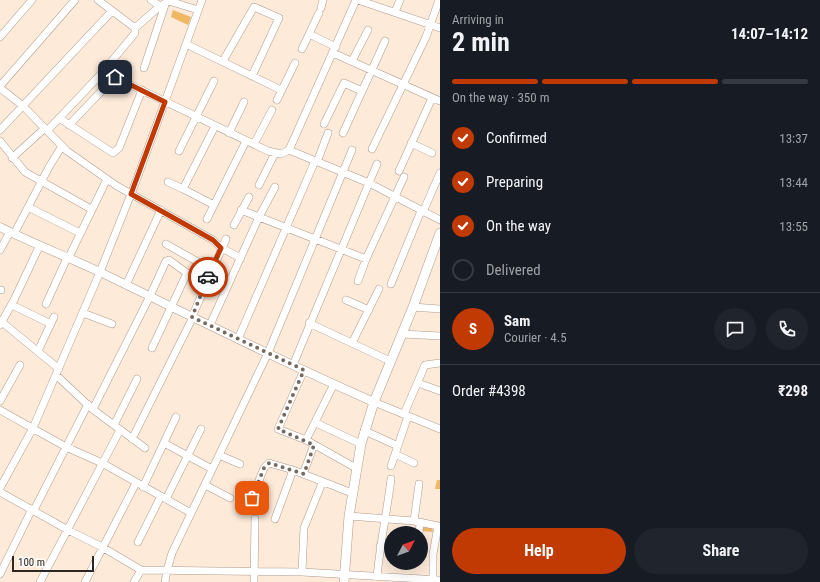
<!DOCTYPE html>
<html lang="en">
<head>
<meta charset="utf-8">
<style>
  body { margin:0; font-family:"Roboto Condensed",sans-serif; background:#20242c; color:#f1f3f6; height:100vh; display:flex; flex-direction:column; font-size:15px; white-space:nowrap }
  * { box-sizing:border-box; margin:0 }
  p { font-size:13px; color:#9ea1a6 }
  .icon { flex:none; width:22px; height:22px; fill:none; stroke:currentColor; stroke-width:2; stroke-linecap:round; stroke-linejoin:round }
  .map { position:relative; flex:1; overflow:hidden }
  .sheet { display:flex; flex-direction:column; background:#171b24; width:380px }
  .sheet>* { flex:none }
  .needle { width:26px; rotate:49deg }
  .fabs { position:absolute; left:384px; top:526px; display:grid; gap:8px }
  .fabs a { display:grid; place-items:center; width:44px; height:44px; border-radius:50%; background:#171b24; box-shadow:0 4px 16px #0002; font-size:20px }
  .scale { position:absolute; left:12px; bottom:10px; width:82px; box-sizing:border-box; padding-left:4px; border:2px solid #2e2620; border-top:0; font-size:11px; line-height:14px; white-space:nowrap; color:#2e2620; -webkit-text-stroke:3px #fefaf7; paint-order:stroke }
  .pin { position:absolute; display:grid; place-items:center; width:34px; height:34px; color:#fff; margin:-17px; border-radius:8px; box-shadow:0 2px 6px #0006 }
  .courier { position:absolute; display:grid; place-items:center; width:40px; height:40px; margin:-20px; border:3px solid #c13903; border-radius:50%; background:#fff; color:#222; box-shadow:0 1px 5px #0007 }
  .headline em { font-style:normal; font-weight:700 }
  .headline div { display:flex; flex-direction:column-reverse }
  .headline { display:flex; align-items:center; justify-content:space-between; height:68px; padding:0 12px }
  h1 { font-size:26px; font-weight:700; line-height:30px }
  .bar { display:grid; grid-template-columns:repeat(4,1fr); gap:6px 4px; align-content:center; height:48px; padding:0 12px }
  .bar i { height:5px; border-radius:3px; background:#363941 }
  .bar .on { background:#c13903 }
  .bar p { grid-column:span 4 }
  .line { display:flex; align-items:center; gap:10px; padding:0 12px; border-top:1px solid #363941 }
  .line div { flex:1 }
  .round { display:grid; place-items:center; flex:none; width:42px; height:42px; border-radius:21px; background:#20242c }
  ol { padding:0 12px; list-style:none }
  li { display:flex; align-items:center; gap:12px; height:44px }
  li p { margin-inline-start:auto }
  li .icon { padding:4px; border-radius:50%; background:#c13903; color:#fff; stroke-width:4 }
  li:last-child { color:#9ea1a6 }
  li i { width:22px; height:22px; border:2px solid #363941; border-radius:50% }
  .primary-button { display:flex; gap:8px; margin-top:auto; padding:8px 12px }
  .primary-button a { flex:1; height:46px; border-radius:24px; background:#c13903; color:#fff; font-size:16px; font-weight:700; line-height:46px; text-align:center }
  .primary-button a+a { background:#20242c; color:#f1f3f6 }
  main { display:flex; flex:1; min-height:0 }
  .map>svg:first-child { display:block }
</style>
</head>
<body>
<main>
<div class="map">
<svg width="440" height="582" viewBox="0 0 440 582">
  <rect width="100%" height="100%" fill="#fdead9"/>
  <path fill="#f0b865" d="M173,10L191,17L188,25L171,17Z
    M437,480H440V489H435Z
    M422,527L432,528L433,532L422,531Z"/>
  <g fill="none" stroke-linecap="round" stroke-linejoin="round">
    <defs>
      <path id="minor" d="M98,0L135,28
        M151,0L160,6
        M358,0L440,28
        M321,8L323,0
        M395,12L400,0
        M309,34L336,47
        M0,37L32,0
        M186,44L281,90
        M302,49L319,13
        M333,53L440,101
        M223,61L254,7L279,18L252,76
        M352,61L368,30
        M144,68L166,2
        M102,73L110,75L268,151L281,154L289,150L356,0
        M0,86L75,0
        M0,88L23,106L67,151L117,186L213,240L221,248L241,258
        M277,100L295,63
        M59,118L113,153L119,148L142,90
        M324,124L344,83L362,91
        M69,125L115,77
        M0,130L112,11
        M47,131L102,73L135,33V28L160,6L169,1L198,10
        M229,133L244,102
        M343,133L385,41
        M0,141L25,172L91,209
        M411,143L432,153
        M254,144L272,110
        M372,149L426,37L439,0
        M289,150L369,183L440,220
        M179,151L214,81
        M12,158L45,128
        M317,162L328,133
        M399,171L432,98
        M168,182L183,189
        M259,185L275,153
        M214,205L183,189L215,126
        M28,207L80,233
        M241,210L366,259
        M423,212L440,173
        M207,219L246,141
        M234,225L249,197
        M14,234L49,167L62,146
        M166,244L212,270
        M0,250L10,232
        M68,259L107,179
        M358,281L366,259L404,177
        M391,284L421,211
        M126,285L161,210
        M0,290H1
        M346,300L369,310
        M46,304L67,258
        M12,305L51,324
        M413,307L440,309
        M83,313L112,324
        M192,317L226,239
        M2,322L59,369
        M309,323L390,361
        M0,325L14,300L39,247
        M210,325L259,217L275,187
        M402,334L440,336
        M238,339L315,161
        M352,343L379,289
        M152,348L187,273
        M38,351L54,317
        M293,365L377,164
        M304,370L278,429L306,440L356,468
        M56,375L91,408L145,448
        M418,383L440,391
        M0,401L20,365
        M374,402L440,429
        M93,409L150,296L166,261L169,260L187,273L207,281
        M0,410L66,447L102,463L191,513
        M404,414L425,365L440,363
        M316,423L361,444
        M114,425L137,379
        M365,431L398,446
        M132,439L193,317
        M306,440L334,384
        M164,443L212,469
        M395,454L414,463
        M219,455L240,464
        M391,466L408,416
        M303,474L314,445
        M205,485L230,498
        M143,487L176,417
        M0,488L33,428L100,272L135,184L202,0
        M0,492L68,530L102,547L141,570L302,572L440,580
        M252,498L264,468L269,463L293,470L352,493
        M166,499L201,429
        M34,510L88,404
        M349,516L414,521L438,526L433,554V582
        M275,519L293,470
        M414,521L419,484
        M419,533L420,523
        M138,542L161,496
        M380,546H391
        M302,572L304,528L322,483
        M0,574L32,509
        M377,577C380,544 387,512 391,479
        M40,582L120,430
        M85,582L136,483
        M134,582L141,570
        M165,582L167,570L172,553L268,353L352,150
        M254,582L255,519"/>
      <path id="tertiary" d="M0,227C34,244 68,257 102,273C193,317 282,362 374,402"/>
      <path id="secondary" d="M344,582L349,516L361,444L374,402L413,307L440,233"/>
    </defs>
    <use href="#minor" stroke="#ae9b8c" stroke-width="8"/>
    <use href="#tertiary" stroke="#ae9b8c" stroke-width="9"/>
    <use href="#secondary" stroke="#ae9b8c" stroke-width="10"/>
    <use href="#minor" stroke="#fff" stroke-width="7"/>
    <use href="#tertiary" stroke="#fff" stroke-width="8"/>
    <use href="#secondary" stroke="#fff" stroke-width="9"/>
  </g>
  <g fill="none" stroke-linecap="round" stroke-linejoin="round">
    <path stroke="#766b61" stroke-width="4" stroke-dasharray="0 7.2" d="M208,277L192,317L304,370L278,429L314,445L304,474L269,463L264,468L252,498"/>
    <path stroke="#c13903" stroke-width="5" d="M115,77L165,102L131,194L213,240L221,248L208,277"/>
  </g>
</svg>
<div class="fabs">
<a><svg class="needle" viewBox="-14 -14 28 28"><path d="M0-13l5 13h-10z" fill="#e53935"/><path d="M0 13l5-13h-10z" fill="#9ea1a6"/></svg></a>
</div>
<div class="scale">100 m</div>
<div class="pin" style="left:252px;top:498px;background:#ea580c"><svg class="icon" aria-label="bag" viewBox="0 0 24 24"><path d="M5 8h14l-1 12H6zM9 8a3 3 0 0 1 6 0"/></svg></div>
<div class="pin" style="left:115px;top:77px;background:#1f2937"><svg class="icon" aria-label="home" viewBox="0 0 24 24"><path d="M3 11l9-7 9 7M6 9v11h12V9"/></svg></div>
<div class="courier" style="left:208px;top:277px"><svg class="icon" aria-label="car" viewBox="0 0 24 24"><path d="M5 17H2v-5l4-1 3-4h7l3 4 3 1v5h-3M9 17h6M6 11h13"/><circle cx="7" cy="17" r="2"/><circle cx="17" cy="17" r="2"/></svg></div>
</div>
<section class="sheet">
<div class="headline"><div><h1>2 min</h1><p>Arriving in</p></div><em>14:07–14:12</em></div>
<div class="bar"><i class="on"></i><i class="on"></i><i class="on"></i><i></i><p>On the way · 350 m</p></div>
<ol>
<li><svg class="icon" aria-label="check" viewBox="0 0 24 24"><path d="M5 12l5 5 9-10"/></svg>Confirmed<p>13:37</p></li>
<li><svg class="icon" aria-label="check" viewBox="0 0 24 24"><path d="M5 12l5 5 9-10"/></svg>Preparing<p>13:44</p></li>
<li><svg class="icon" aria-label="check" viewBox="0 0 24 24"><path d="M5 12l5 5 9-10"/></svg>On the way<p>13:55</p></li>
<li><i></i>Delivered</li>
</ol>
<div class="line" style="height:72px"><b class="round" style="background:#c13903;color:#fff">S</b><div><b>Sam</b><p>Courier · 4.5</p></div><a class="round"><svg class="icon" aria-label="chat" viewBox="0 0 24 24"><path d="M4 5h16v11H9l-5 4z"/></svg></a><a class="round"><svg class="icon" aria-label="phone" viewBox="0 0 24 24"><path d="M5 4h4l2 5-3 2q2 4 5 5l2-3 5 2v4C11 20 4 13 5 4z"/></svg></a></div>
<div class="line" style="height:52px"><div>Order #4398</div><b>₹298</b></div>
<div class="primary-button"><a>Help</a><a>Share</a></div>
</section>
</main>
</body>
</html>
